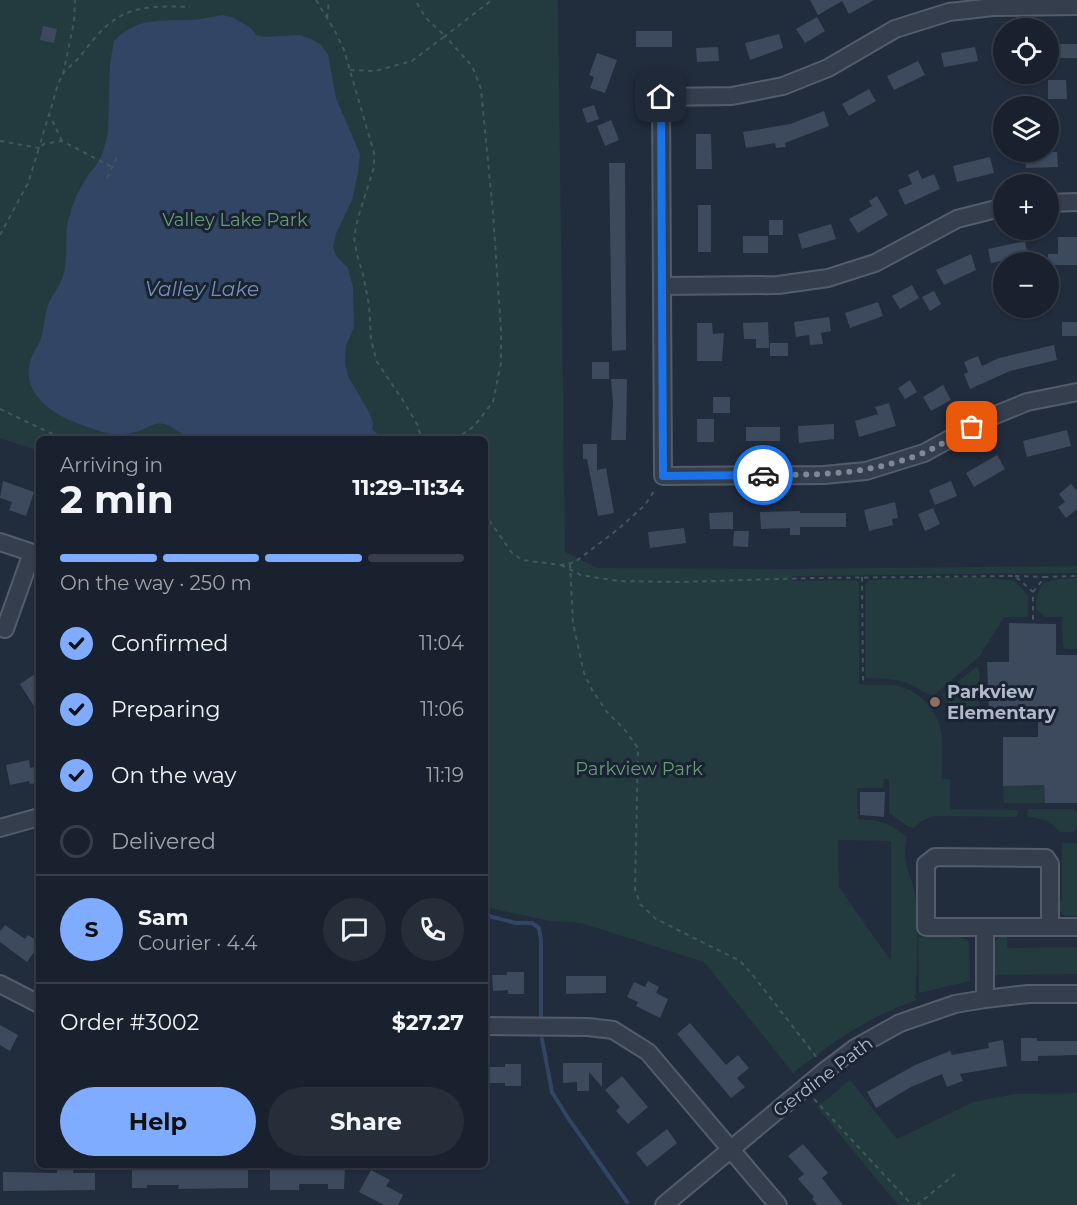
<!DOCTYPE html>
<html lang="en">
<head>
<meta charset="utf-8">
<style>
  body { margin:0; font-family:Montserrat,sans-serif; background:#262e3a; color:#f1f3f6; height:100vh; display:flex; flex-direction:column; font-size:22px; white-space:nowrap }
  * { box-sizing:border-box; margin:0 }
  p { font-size:20px; color:#9fa3aa }
  .icon { flex:none; width:33px; height:33px; fill:none; stroke:currentColor; stroke-width:2; stroke-linecap:round; stroke-linejoin:round }
  .map { position:relative; flex:1; overflow:hidden }
  .details { position:absolute; left:36px; top:436px; width:452px; height:732px; display:flex; flex-direction:column; background:#19212e; border-radius:9px; box-shadow:0 2px 4px #0004,0 0 0 2px #373e4a }
  .details>* { flex:none }
  .buttons { position:absolute; left:993px; top:18px; display:grid; gap:12px }
  .buttons a { display:grid; place-items:center; width:66px; height:66px; border-radius:50%; background:#19212e; box-shadow:0 2px 4px #0004,0 0 0 2px #373e4a; font-size:30px }
  .pin { position:absolute; display:grid; place-items:center; width:51px; height:51px; color:#fff; margin:-26px; border-radius:12px; box-shadow:0 3px 9px #0006 }
  .courier { position:absolute; display:grid; place-items:center; width:60px; height:60px; margin:-30px; border:4px solid #1a73e8; border-radius:50%; background:#fff; color:#222; box-shadow:0 2px 8px #0007 }
  .summary em { font-style:normal; font-weight:700 }
  .summary div { display:flex; flex-direction:column-reverse }
  .summary { display:flex; align-items:center; justify-content:space-between; height:102px; padding:0 24px }
  h1 { font-size:39px; font-weight:700; line-height:45px }
  .bar { display:grid; grid-template-columns:repeat(4,1fr); gap:9px 6px; align-content:center; height:72px; padding:0 24px }
  .bar i { height:8px; border-radius:4px; background:#373e4a }
  .bar .selected { background:#7facff }
  .bar p { grid-column:span 4 }
  .line { display:flex; align-items:center; gap:15px; padding:0 24px; border-top:2px solid #373e4a }
  .line div { flex:1 }
  .round { display:grid; place-items:center; flex:none; width:63px; height:63px; border-radius:32px; background:#262e3a }
  ol { padding:0 24px; list-style:none }
  li { display:flex; align-items:center; gap:18px; height:66px }
  li p { margin-inline-start:auto }
  li .icon { padding:6px; border-radius:50%; background:#7facff; color:#111; stroke-width:4 }
  li:last-child { color:#9fa3aa }
  li i { width:33px; height:33px; border:3px solid #373e4a; border-radius:50% }
  .action { display:flex; gap:12px; margin-top:auto; padding:12px 24px }
  .action a { flex:1; height:69px; border-radius:36px; background:#7facff; color:#111; font-size:24px; font-weight:700; line-height:69px; text-align:center }
  .action a+a { background:#262e3a; color:#f1f3f6 }
  .map>svg:first-child { display:block }
</style>
</head>
<body>
<div class="map">
<svg width="1077" height="1205" viewBox="0 0 1077 1205">
  <rect width="100%" height="100%" fill="#212c3d"/>
  <path fill="#233a3e" fill-rule="evenodd" d="M0,0H558L565,552L597,568L792,569L1077,566V573L792,576V581L855,580L859,583V684C870,685 882,684 893,685C918,688 939,710 942,736C943,750 942,765 942,779H950V809L1019,810L1017,817L934,816L921,821L914,828L907,826L889,813V779H884L883,788H857L858,819C881,820 888,822 907,837C900,868 914,874 916,901C919,931 916,964 916,995L914,996L917,1000C866,1018 836,1040 793,1073L704,962L581,923L549,921L485,907L484,440H39V451L0,438ZM838,840L891,841V961L839,887Z
    M940,578H991L1015,581L1028,596V617H1004L980,656L934,695C924,695 917,686 907,683C894,678 881,679 867,678L865,673V585L869,580Z
    M1077,578V649H1066L1063,646L1062,617H1045L1036,609C1036,578 1051,579 1077,578Z
    M976,667L979,670V705L974,710L952,709L942,695Z
    M1044,785L1045,803H1004L1003,786Z
    M1028,809H1073L1077,813V828L1073,832H1060L1048,821L1029,817L1027,815Z
    M1062,843H1077V916H1065L1059,910L1058,901H1062Z
    M1001,936H1007V948L1077,947V974L994,975L993,943Z
    M918,937C934,937 956,932 969,942L970,981L919,993Z
    M850,1080L897,1139L973,1102L1016,1094L1077,1093V1205H898L817,1107Z"/>
  <path fill="#324564" d="M223,15L234,18L251,28L256,35L264,37L299,35L311,39L320,44L328,54L336,98L360,154L358,173L352,200L336,234L333,247L336,256L348,268L353,287L354,327L346,346L345,363L348,376L369,412L373,423L372,432L365,439H189C151,409 159,431 123,434C107,436 88,427 74,422C49,412 22,392 30,362C32,354 37,348 40,341C44,330 44,317 48,305C51,297 57,290 61,281C71,259 62,236 70,214C74,200 79,189 87,177C92,170 99,163 102,154C105,147 106,139 108,132L110,63L114,41C137,17 160,21 190,20C201,20 212,16 223,15Z"/>
  <g fill="none" stroke-linecap="round" stroke-linejoin="round">
    <path stroke="#324564" stroke-width="4" d="M372,432L382,440
      M484,915L516,923H532L539,928L541,940V1016
      M542,1039L552,1092L568,1118L627,1202"/>
  </g>
  <path fill="#3d4a5d" d="M810,0H874L849,14L842,1L818,15Z
    M817,17L825,31L805,43L796,29Z
    M43,26L57,29L54,43L40,40Z
    M636,31H672V47H636Z
    M779,34L783,48L750,60L745,43Z
    M1058,44H1077V58H1058Z
    M718,47L719,61L697,62L696,48Z
    M975,47L978,61L944,67L941,53Z
    M597,53L617,60L605,93L590,88L594,77L589,75Z
    M918,61L925,75L894,90L887,76Z
    M1048,80H1066L1067,99H1048Z
    M869,89L876,101L849,116L842,104Z
    M594,105L599,119L587,123L582,109Z
    M824,111L829,126L785,143L786,147L776,148L775,143L746,148L743,132L790,124Z
    M611,120L619,140L605,146L597,126Z
    M696,134H711L712,169H696Z
    M1025,152H1057L1058,167L1026,168Z
    M990,157L994,173L957,182L953,166Z
    M609,163H625L626,350L612,351Z
    M918,170L922,179L934,174L940,189L905,205L898,190L912,184L908,175Z
    M877,196L888,215L858,233L849,219L872,206L869,201Z
    M698,205H711V252H698Z
    M769,220H783V235H769Z
    M831,224L836,239L802,249L798,234Z
    M743,236H768V253H743Z
    M1058,237H1077V265H1048V254H1058Z
    M1025,241L1029,262H1014L1013,259L991,263L988,249Z
    M971,254L976,270L944,285L936,270Z
    M912,285L919,298L900,309L892,296Z
    M934,291L941,304L930,311L922,297Z
    M878,302L883,316L850,328L845,313Z
    M829,317L831,331L821,333L823,344L810,345L809,335L796,337L794,322Z
    M768,322L769,348H756V339H744L743,323Z
    M1062,322H1077V336H1062Z
    M697,323H712L713,334L724,333L722,361H697Z
    M770,343H788V356H770Z
    M1054,345L1057,360L1010,371L970,389L964,374L968,372L964,362L978,356L982,366L999,358Z
    M592,362H609V379H592Z
    M611,379H627L626,440H611L613,402Z
    M910,380L917,392L905,399L898,388Z
    M943,385L951,400L931,411L923,397Z
    M713,397H730V413H713Z
    M889,403L896,426L859,437L855,421L878,414L875,407Z
    M697,419H714V442H697Z
    M834,424V439L799,443L798,426Z
    M746,427H780V441H746Z
    M1067,430L1071,446L1027,457L1023,441Z
    M583,444H597V470L606,468L614,513L598,516L587,459H583Z
    M997,455L1005,469L974,487L966,473Z
    M3,481L34,492L26,516L9,510L12,502L0,498Z
    M951,481L957,496L935,505L929,490Z
    M1071,484L1077,491V509L1066,518L1058,507L1065,502L1059,494Z
    M895,502L898,518L892,519L893,525L869,531L864,510Z
    M933,508L940,524L925,531L918,514Z
    M800,511V513H846V527H800V535H790V528L761,529L760,512Z
    M733,512V529H710L709,513Z
    M684,528L686,543L650,548L648,532Z
    M734,531H749L748,547L733,546Z
    M1009,623L1056,624V655H1077V803H1045L1044,785L1003,786V737H1038V713H1032V709L989,710L987,662H1009Z
    M35,674L39,680V714L20,684Z
    M29,760L30,768L39,766V783L30,784L29,781L10,785L6,765Z
    M860,792H885L884,817L860,815Z
    M5,925L25,939L28,935L39,942V945L27,962L0,942V931Z
    M507,972H524V994H508V990L493,991L492,975H507Z
    M566,976H606V993L566,994Z
    M648,981L659,987L656,993L668,999L660,1018L636,1006L638,1002L627,997L634,982L645,987Z
    M690,1023L726,1065L738,1055L749,1068L737,1078L745,1087L731,1098L677,1034Z
    M0,1025L18,1035L10,1051L0,1045Z
    M1021,1038H1037V1041H1077V1055L1038,1056V1061H1021Z
    M1003,1040L1007,1066L960,1074L963,1081L947,1087L942,1074L911,1087L876,1108L867,1092L915,1065L950,1051L952,1055L989,1048L988,1043Z
    M563,1063H602V1087L589,1072V1091H577V1082L563,1083Z
    M505,1064H521V1086H505V1083H490V1067H505Z
    M622,1076L648,1107L628,1124L616,1111L620,1107L605,1090Z
    M667,1129L677,1143L647,1167L636,1153Z
    M803,1144L828,1173L822,1178L843,1205H817L812,1199L814,1197L798,1179L804,1174L788,1156Z
    M57,1166H73V1173H95V1190L3,1191V1172L57,1173Z
    M132,1166H147V1170H179V1166H196V1170H248V1188L178,1189L179,1185H147V1188H132Z
    M270,1166H299V1169H328V1166H345L344,1189H328V1184H299V1190H270Z
    M371,1170L390,1180L386,1186L403,1195L398,1205H384L359,1192Z"/>
  <g fill="none" stroke-linecap="round" stroke-linejoin="round">
    <defs>
      <path id="minor" d="M1077,6L993,7L949,12L895,29L828,68L783,86L732,96L661,97L663,476L824,475L866,471L924,453L988,418L1027,402L1077,392
        M1048,203L1077,202
        M662,286L778,285L828,278L875,263L957,219L1004,207
        M0,542L39,555
        M5,629L32,553
        M0,828L39,817
        M985,927H926V864L935,857L1046,858L1050,864V927
        M0,984L39,1004
        M985,999V927H1077
        M484,1026L588,1027L613,1030L648,1052L778,1205
        M664,1205L826,1070L855,1048L900,1023L955,1004L985,999L1028,994H1077"/>
    </defs>
    <use href="#minor" stroke="#535c6b" stroke-width="20"/>
    <path stroke="#41575b" stroke-width="2" stroke-dasharray="4.5 4.5" stroke-linecap="butt" d="M316,0L335,31L344,50L374,153V167L358,218L354,237L357,255L363,274L369,305L371,340L377,362L404,402L417,424L422,440
      M327,18L329,0
      M350,70L375,71L412,61L445,36L426,18L415,0
      M63,74L74,22L75,0
      M0,141L39,148L49,114
      M62,141L49,114C54,102 56,85 63,74C68,67 77,61 82,54C116,8 135,5 190,7
      M107,178L118,155
      M0,235L28,183L39,148L44,144L62,141L112,167
      M0,409L65,440
      M455,440L474,426L493,402L501,363V330L493,213L481,89L472,66L445,36L492,0
      M484,513L512,553L522,560L561,565L575,562L617,530L645,505L656,488
      M570,564L573,623L584,673L592,690L607,712L625,730L638,748L635,889L640,904L656,919L740,961L752,974L818,1059
      M561,565L581,575L618,581L678,582L815,578L1015,576L1033,592V623
      M1015,576L1045,577
      M862,577L863,684
      M1033,592L1045,577L1077,576
      M814,1099L912,1205
      M917,1205L955,1174"/>
    <use href="#minor" stroke="#353e4d" stroke-width="16"/>
  </g>
  <g fill="none" stroke-linecap="round" stroke-linejoin="round">
    <path stroke="#7e8898" stroke-width="6" stroke-dasharray="0 10.8" d="M763,475C819,475 869,475 923,453C940,446 956,435 972,427"/>
    <path stroke="#1a73e8" stroke-width="8" d="M661,97L663,476L763,475"/>
  </g>
  <circle fill="#8d6e63" stroke="#1a2332" stroke-width="2" cx="935" cy="702" r="6"/>
  <g text-anchor="middle" dominant-baseline="central" stroke-width="6" stroke-linejoin="round" paint-order="stroke">
    <g font-size="18" fill="#669c74" stroke="#1a2332">
      <text x="235" y="220">Valley Lake Park</text>
      <text x="639" y="769">Parkview Park</text>
    </g>
    <g font-size="18" font-weight="bold" fill="#b0b9c9" stroke="#1a2332" text-anchor="start">
      <text x="947" y="692">Parkview<tspan x="947" dy="21">Elementary</tspan></text>
    </g>
    <g font-size="18" fill="#b0b9c9" stroke="#1a2332">
      <text transform="translate(823 1077) rotate(-37)">Gerdine Path</text>
    </g>
    <g font-size="20" font-style="italic" fill="#768eb3" stroke="#1a2332">
      <text x="202" y="289">Valley Lake</text>
    </g>
  </g>
</svg>
<div class="buttons">
<a><svg class="icon" aria-label="locate" viewBox="0 0 24 24"><circle cx="12" cy="12" r="6"/><path d="M12 2v4M12 18v4M2 12h4M18 12h4"/></svg></a>
<a><svg class="icon" aria-label="layers" viewBox="0 0 24 24"><path d="M12 4l9 5-9 5-9-5zM3 14l9 5 9-5"/></svg></a>
<a>+</a>
<a>−</a>
</div>
<div class="pin" style="left:972px;top:427px;background:#ea580c"><svg class="icon" aria-label="bag" viewBox="0 0 24 24"><path d="M5 8h14l-1 12H6zM9 8a3 3 0 0 1 6 0"/></svg></div>
<div class="pin" style="left:661px;top:97px;background:#1f2937"><svg class="icon" aria-label="home" viewBox="0 0 24 24"><path d="M3 11l9-7 9 7M6 9v11h12V9"/></svg></div>
<div class="courier" style="left:763px;top:475px"><svg class="icon" aria-label="car" viewBox="0 0 24 24"><path d="M5 17H2v-5l4-1 3-4h7l3 4 3 1v5h-3M9 17h6M6 11h13"/><circle cx="7" cy="17" r="2"/><circle cx="17" cy="17" r="2"/></svg></div>
<section class="details">
<div class="summary"><div><h1>2 min</h1><p>Arriving in</p></div><em>11:29–11:34</em></div>
<div class="bar"><i class="selected"></i><i class="selected"></i><i class="selected"></i><i></i><p>On the way · 250 m</p></div>
<ol>
<li><svg class="icon" aria-label="check" viewBox="0 0 24 24"><path d="M5 12l5 5 9-10"/></svg>Confirmed<p>11:04</p></li>
<li><svg class="icon" aria-label="check" viewBox="0 0 24 24"><path d="M5 12l5 5 9-10"/></svg>Preparing<p>11:06</p></li>
<li><svg class="icon" aria-label="check" viewBox="0 0 24 24"><path d="M5 12l5 5 9-10"/></svg>On the way<p>11:19</p></li>
<li><i></i>Delivered</li>
</ol>
<div class="line" style="height:108px"><b class="round" style="background:#7facff;color:#111">S</b><div><b>Sam</b><p>Courier · 4.4</p></div><a class="round"><svg class="icon" aria-label="chat" viewBox="0 0 24 24"><path d="M4 5h16v11H9l-5 4z"/></svg></a><a class="round"><svg class="icon" aria-label="phone" viewBox="0 0 24 24"><path d="M5 4h4l2 5-3 2q2 4 5 5l2-3 5 2v4C11 20 4 13 5 4z"/></svg></a></div>
<div class="line" style="height:78px"><div>Order #3002</div><b>$27.27</b></div>
<div class="action"><a>Help</a><a>Share</a></div>
</section>
</div>
</body>
</html>
